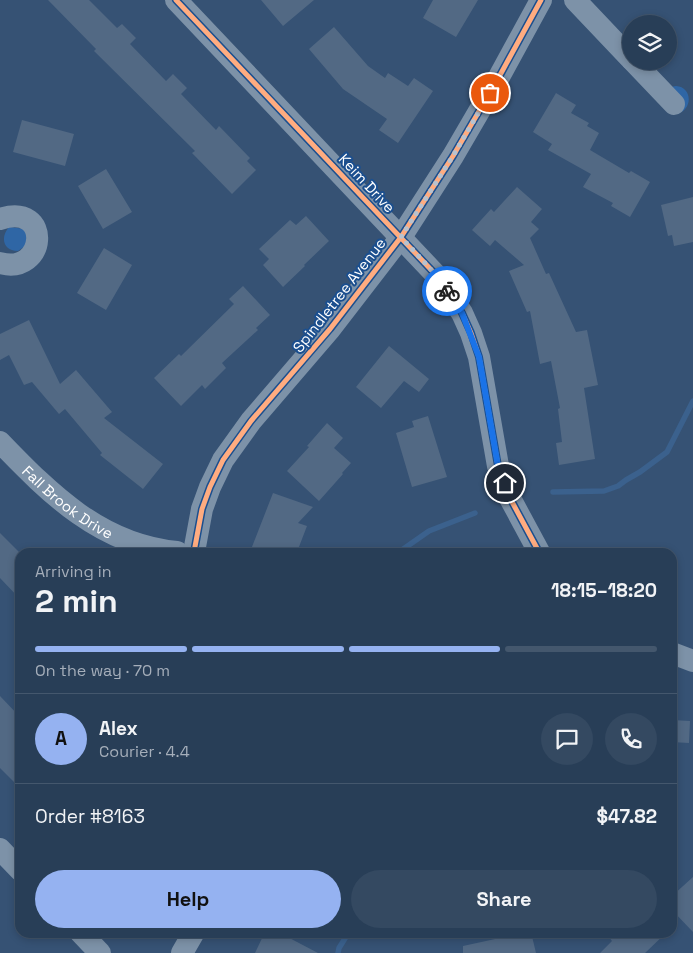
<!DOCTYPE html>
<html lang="en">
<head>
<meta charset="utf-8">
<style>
  body { margin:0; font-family:"Space Grotesk",sans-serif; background:#344961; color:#f1f3f6; height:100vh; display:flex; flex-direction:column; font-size:19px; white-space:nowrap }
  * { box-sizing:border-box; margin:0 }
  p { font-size:16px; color:#a5aeba }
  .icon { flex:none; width:28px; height:28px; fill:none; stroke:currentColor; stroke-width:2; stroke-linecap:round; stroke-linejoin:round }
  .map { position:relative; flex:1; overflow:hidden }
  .panel { position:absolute; left:15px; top:548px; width:662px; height:390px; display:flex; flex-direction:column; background:#283e57; border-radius:15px; box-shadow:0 2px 8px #0003,0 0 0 1px #44576d }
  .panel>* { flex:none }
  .buttons { position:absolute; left:622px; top:15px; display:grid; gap:10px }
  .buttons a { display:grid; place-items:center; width:55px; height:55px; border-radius:50%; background:#283e57; box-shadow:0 2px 8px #0003,0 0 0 1px #44576d; font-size:25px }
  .pin { position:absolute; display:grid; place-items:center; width:42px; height:42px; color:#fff; margin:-21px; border:2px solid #fff; border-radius:50%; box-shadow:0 1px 5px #0007 }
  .courier { position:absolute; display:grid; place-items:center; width:50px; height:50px; margin:-25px; border:4px solid #1a73e8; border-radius:50%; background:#fff; color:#222; box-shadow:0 1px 6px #0007 }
  .overview em { font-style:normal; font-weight:800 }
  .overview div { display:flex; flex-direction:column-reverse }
  .overview { display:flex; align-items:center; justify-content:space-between; height:85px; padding:0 20px }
  h1 { font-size:32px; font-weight:800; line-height:38px }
  .bar { display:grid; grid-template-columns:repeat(4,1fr); gap:8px 5px; align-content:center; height:60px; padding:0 20px }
  .bar i { height:6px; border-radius:4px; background:#44576d }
  .bar .selected { background:#95b2f1 }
  .bar p { grid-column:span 4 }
  .line { display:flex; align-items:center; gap:12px; padding:0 20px; border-top:1px solid #44576d }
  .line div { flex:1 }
  .round { display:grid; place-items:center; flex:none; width:52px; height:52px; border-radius:26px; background:#344961 }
  .cta { display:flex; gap:10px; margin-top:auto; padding:10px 20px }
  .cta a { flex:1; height:58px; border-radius:30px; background:#95b2f1; color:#111; font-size:20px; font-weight:800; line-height:58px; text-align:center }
  .cta a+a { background:#344961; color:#f1f3f6 }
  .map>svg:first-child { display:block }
</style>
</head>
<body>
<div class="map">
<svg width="693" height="953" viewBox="0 0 693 953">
  <rect width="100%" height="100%" fill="#365274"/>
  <path fill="#2f66a5" d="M676,86C693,87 693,111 676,114L671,87Z
    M9,227L25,229L28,244L18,251C3,251 0,237 9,227Z"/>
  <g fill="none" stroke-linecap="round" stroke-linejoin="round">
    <path stroke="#3b618d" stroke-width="5.5" d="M553,492L604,491L618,486L626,480L640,472L667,452L693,401
      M399,552L429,531L475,513
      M338,953L339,948L349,932"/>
  </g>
  <path fill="#526984" d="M48,0H89L117,28L122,24L136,38L130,44L166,81L173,74L187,88L181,94L216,130L219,126L250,158L247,161L256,170L232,194L192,153L195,151L94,51L96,49Z
    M261,0H314L283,26Z
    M433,0H478L456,37L423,18Z
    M334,27L368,66L385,78L388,73L408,86L414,78L433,91L398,143L379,130L387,119L343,89L309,49Z
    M556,93L576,105L571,113L589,123L587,126L599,133L590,150L629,173L631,171L650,182L630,217L611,206L613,203L583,187L591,174L548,150L552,144L533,132Z
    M22,120L74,134L65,166L13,152Z
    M106,169L132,212L103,229L78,186Z
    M517,187L542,209L531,222L539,229L530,238L546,274L549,273L576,332L587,330L598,385L584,388L595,459L559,465L556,443L562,442L558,409L560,408L551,361L540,364L530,311L527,312L509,271L524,265L495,240L490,246L472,230L491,209L494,212Z
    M693,197V242L674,246L672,235L668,236L661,205Z
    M306,216L329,241L304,265L305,266L283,287L263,265L269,259L259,249L290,220L296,225Z
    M104,248L132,265L106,310L77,293Z
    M243,286L270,315L256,328L258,330L222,363L226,368L205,389L202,385L181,406L154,378L179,354L181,356L234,304L229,299Z
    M29,320L60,384L76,370L112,412L104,418L163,464L143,489L100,455L102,453L65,409L59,414L32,382L24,385L9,355L0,360V334Z
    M389,346L429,379L419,392L404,381L381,408L356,387Z
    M428,416L447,477L412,487L396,433L414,427L412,421Z
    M327,423L343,438L334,448L351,463L342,473L343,474L319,501L287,471L309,447L307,446Z
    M273,493L313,507L298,523L307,526L297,552H250Z
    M0,533L20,553V599L0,578Z
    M0,696L20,717V788L0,768Z
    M672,720L690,721L689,743L672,742Z
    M693,877V932L672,910V896Z
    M265,932H278L318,953H255Z
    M527,932H531L536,953H463V946Z
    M605,932H667L645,953H600L612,941Z"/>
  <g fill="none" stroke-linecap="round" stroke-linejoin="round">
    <g stroke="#7d92a8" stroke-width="22">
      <path d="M176,0L437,276L462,313L471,333L479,357L498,466L511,500L539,552"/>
      <path d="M575,0L631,59"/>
      <path d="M633,61L674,104"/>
      <path d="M0,219C53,202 46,276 0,263"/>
      <path id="s1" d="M0,442C50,494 101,545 177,552"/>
      <path d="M194,552L202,509L210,487L223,460L251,421L330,329L401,237L453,156L499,77L541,0"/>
      <path d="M672,653L693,661"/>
      <path d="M0,849L20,870"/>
      <path d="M80,932L100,953"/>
      <path d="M182,953L194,932"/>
    </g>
    <defs>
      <path id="cycleway" d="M176,0L437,276L462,313L471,333L479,357L498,466L511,500L539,552
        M194,552L202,509L210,487L223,460L251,421L330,329L401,237L453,156L499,77L541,0"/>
    </defs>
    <use href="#cycleway" stroke="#1b4f8f" stroke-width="8"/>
    <use href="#cycleway" stroke="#ffac80" stroke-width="5"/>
  </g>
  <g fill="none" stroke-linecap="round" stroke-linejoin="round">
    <path stroke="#b9c2ce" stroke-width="5" stroke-dasharray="0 9" d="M447,291L437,276L401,237L453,156L490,93"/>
    <path stroke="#1a73e8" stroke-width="6" d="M447,291L462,313L479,357L498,466L505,483"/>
  </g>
  <g text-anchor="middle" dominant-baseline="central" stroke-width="4" stroke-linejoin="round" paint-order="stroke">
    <g font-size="15" fill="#fff" stroke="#1b4f8f">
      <text transform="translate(367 183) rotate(47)">Keim Drive</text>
      <text transform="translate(339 295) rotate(-52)">Spindletree Avenue</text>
      <text stroke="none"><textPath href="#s1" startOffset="91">Fall Brook Drive</textPath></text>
    </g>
  </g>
</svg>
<div class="buttons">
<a><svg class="icon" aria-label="layers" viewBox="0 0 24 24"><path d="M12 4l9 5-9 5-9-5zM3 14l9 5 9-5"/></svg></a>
</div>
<div class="pin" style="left:490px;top:93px;background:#ea580c"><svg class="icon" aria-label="bag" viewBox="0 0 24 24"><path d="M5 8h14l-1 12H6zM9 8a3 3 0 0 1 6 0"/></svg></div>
<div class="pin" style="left:505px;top:483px;background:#1f2937"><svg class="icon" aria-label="home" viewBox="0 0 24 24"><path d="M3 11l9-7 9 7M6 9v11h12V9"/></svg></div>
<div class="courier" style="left:447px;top:291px"><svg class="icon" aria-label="bike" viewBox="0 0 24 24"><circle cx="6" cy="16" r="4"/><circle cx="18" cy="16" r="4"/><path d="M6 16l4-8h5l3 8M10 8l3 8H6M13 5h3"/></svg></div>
<section class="panel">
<div class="overview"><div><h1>2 min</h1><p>Arriving in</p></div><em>18:15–18:20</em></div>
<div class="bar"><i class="selected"></i><i class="selected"></i><i class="selected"></i><i></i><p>On the way · 70 m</p></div>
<div class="line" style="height:90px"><b class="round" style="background:#95b2f1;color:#111">A</b><div><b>Alex</b><p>Courier · 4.4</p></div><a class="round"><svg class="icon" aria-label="chat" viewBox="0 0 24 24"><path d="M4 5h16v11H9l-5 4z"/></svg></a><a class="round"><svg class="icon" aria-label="phone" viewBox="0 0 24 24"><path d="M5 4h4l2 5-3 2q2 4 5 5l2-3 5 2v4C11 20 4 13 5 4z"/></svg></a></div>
<div class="line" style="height:65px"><div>Order #8163</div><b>$47.82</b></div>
<div class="cta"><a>Help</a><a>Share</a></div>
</section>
</div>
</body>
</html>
